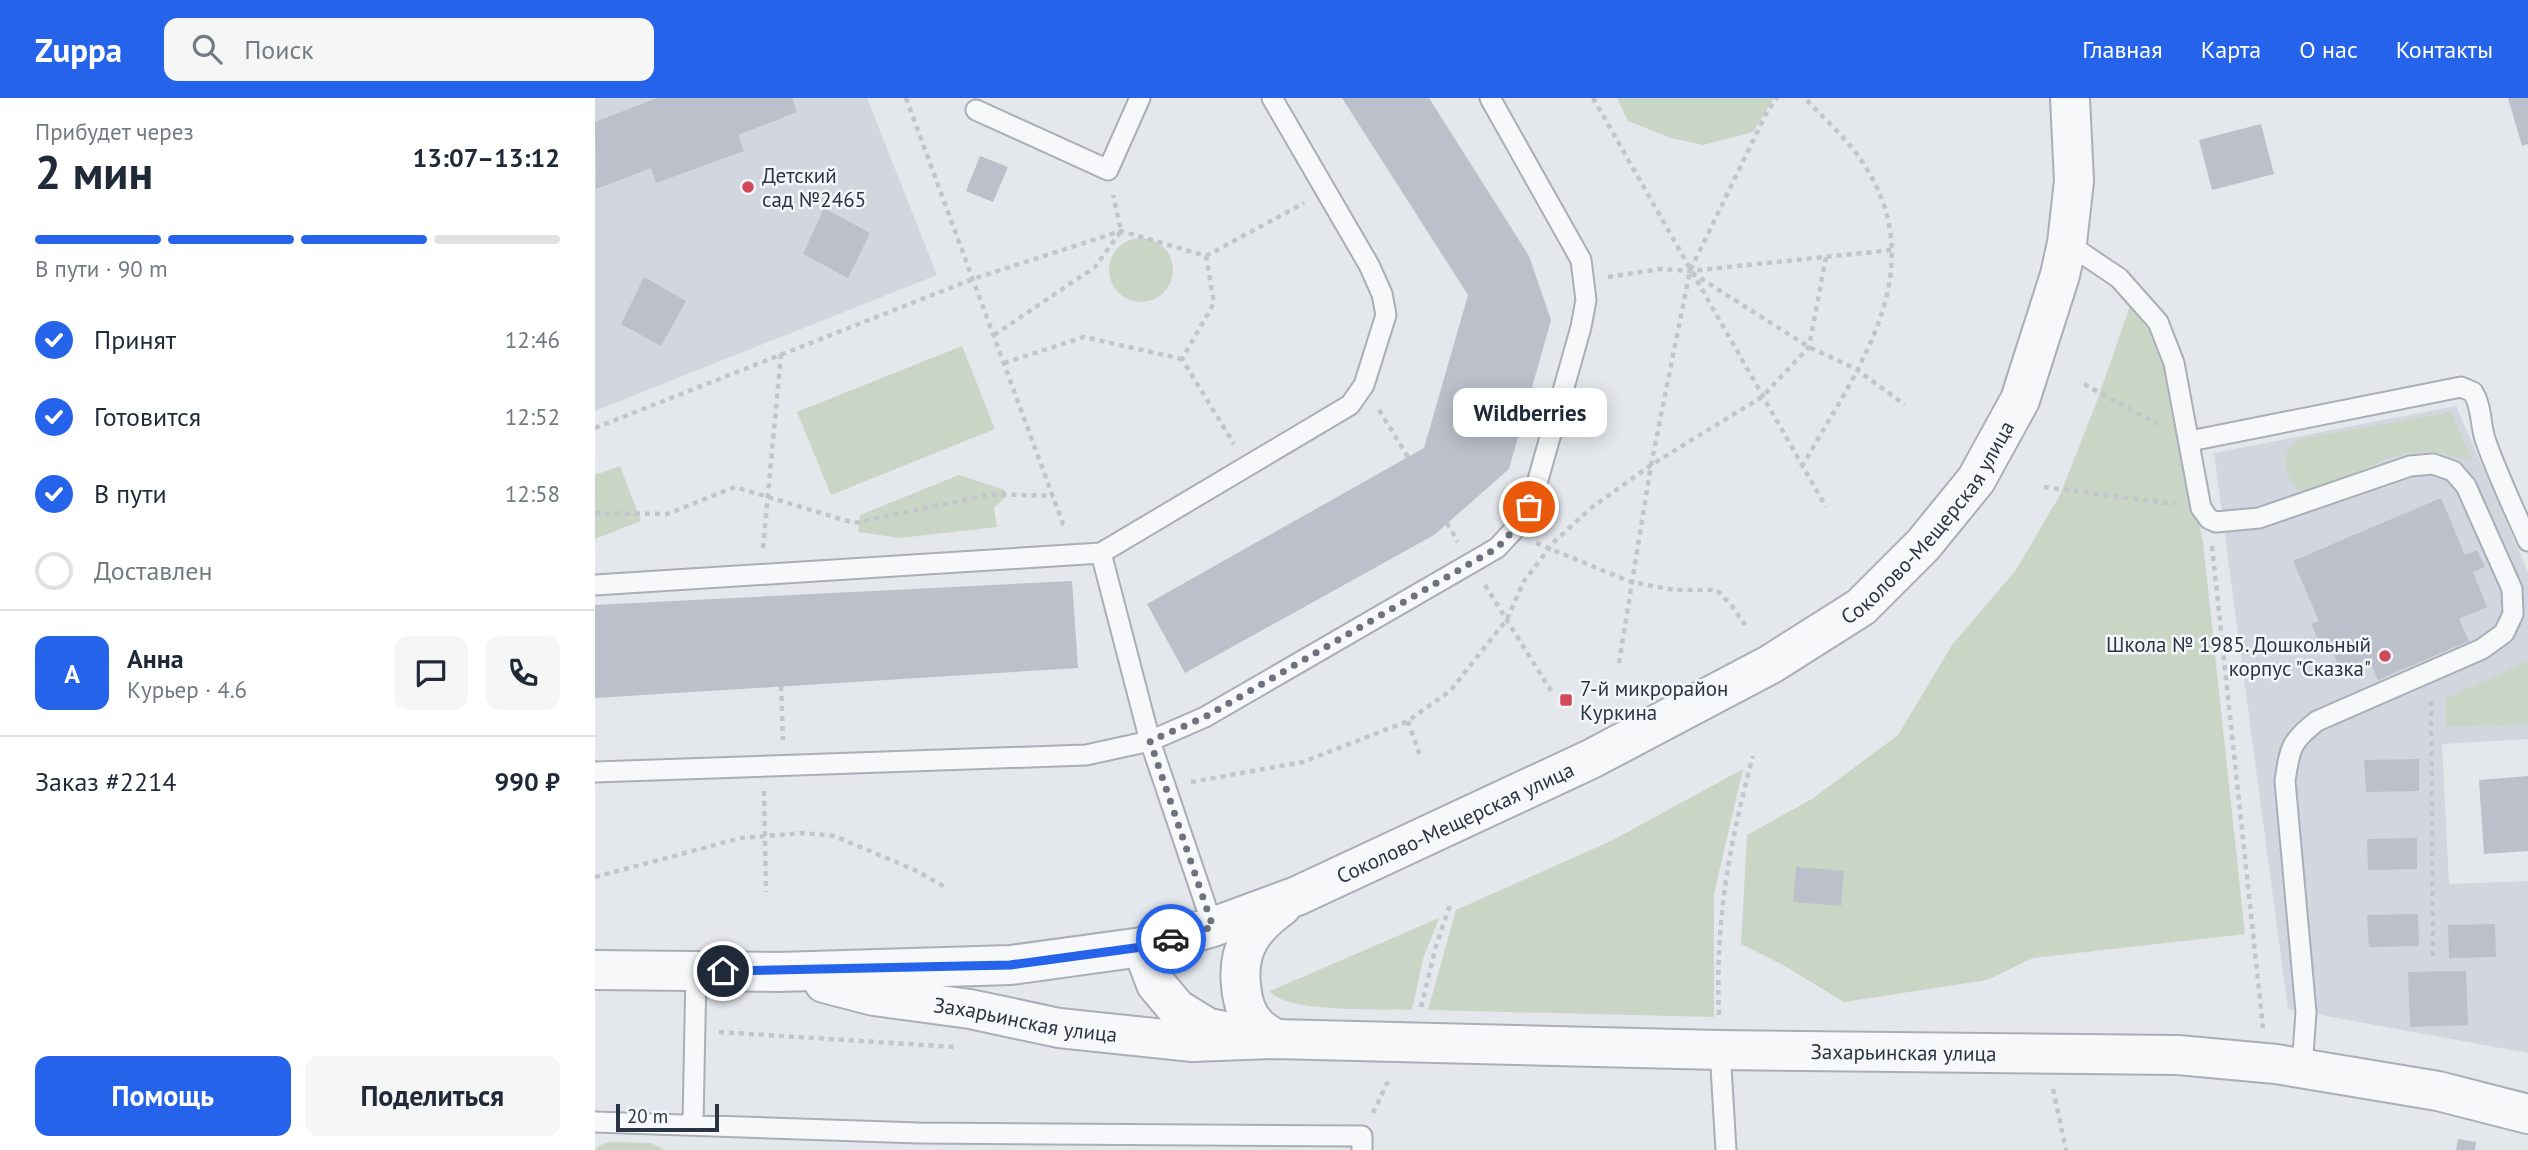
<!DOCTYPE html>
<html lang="ru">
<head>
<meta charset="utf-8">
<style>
  body { margin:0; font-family:"PT Sans",sans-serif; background:#f6f6f7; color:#1f2937; height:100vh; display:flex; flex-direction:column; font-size:26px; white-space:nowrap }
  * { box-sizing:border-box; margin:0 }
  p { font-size:23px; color:#747a83 }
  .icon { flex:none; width:38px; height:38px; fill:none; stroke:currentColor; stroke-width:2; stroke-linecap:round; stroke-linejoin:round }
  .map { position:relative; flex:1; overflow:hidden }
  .details { display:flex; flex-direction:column; background:#fff; width:595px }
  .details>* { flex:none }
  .scale { position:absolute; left:21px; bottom:18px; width:103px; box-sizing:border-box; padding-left:7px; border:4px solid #2b3445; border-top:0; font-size:19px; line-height:24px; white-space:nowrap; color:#2b3445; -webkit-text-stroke:5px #f4f6f9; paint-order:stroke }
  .pin { position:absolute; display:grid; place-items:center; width:60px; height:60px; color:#fff; margin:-30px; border:4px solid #fff; border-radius:50%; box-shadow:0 2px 7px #0007 }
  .courier { position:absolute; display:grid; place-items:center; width:70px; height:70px; margin:-35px; border:5px solid #2563eb; border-radius:50%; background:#fff; color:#222; box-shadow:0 2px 9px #0007 }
  .bubble { position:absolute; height:49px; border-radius:14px; background:#fff; box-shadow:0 4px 18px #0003; font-size:23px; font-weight:700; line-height:49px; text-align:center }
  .overview em { font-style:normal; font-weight:700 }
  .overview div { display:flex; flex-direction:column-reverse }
  .overview { display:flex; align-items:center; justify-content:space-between; height:119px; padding:0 35px }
  h1 { font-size:46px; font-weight:700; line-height:52px }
  .bar { display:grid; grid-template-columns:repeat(4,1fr); gap:10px 7px; align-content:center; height:84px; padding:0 35px }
  .bar i { height:9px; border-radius:5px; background:#e0e1e3 }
  .bar .on { background:#2563eb }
  .bar p { grid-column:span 4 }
  .line { display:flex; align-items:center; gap:18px; padding:0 35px; border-top:2px solid #e0e1e3 }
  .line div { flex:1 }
  .round { display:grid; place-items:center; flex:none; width:74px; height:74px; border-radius:14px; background:#f6f6f7 }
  ol { padding:0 35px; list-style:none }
  li { display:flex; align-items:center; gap:21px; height:77px }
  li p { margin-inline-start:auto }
  li .icon { padding:7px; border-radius:50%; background:#2563eb; color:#fff; stroke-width:4 }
  li:last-child { color:#747a83 }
  li i { width:38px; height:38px; border:4px solid #e0e1e3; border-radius:50% }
  .cta { display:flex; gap:14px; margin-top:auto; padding:14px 35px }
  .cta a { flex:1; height:80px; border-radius:14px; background:#2563eb; color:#fff; font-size:28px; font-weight:700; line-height:80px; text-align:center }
  .cta a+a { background:#f6f6f7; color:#1f2937 }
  header { display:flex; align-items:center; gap:42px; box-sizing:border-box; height:98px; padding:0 35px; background:#2563eb; color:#fff }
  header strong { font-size:33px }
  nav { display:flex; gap:38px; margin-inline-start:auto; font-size:24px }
  .search { width:490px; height:63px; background:#f6f6f7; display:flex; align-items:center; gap:18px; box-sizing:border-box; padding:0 24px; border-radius:14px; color:#747a83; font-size:26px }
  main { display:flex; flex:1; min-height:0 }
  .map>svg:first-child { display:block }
</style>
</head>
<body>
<header>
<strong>Zuppa</strong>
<div class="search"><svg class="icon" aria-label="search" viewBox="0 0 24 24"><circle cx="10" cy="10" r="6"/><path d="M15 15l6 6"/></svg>Поиск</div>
<nav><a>Главная</a><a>Карта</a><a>О нас</a><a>Контакты</a></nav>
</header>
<main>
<section class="details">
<div class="overview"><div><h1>2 мин</h1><p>Прибудет через</p></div><em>13:07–13:12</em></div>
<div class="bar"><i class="on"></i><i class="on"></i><i class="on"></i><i></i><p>В пути · 90 m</p></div>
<ol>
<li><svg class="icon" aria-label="check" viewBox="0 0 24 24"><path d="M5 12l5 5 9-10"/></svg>Принят<p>12:46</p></li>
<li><svg class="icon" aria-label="check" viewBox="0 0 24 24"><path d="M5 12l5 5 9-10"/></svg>Готовится<p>12:52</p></li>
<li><svg class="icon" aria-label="check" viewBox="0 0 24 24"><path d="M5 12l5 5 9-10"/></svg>В пути<p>12:58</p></li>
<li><i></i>Доставлен</li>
</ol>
<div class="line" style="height:126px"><b class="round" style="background:#2563eb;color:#fff">А</b><div><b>Анна</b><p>Курьер · 4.6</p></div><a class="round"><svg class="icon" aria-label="chat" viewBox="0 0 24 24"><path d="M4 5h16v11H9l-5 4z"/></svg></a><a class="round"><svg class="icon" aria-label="phone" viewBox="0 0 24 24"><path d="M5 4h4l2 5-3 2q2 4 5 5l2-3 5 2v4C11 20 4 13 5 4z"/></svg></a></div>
<div class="line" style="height:91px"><div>Заказ #2214</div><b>990 ₽</b></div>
<div class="cta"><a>Помощь</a><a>Поделиться</a></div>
</section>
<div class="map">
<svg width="1933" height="1052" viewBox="0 0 1933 1052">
  <rect width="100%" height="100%" fill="#e4e7ec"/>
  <path fill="#d2d6de" d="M0,0H272L342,177L0,313Z
    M1861,308L1933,474V641L1847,646L1854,786L1933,783V955L1693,911L1619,355Z"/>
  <path fill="#c9d6c5" d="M1022,0H1179L1158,34L1108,47L1076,40L1033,23Z
    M514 172a32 32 0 1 1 64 0a32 32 0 1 1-64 0Z
    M1535,208L1554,233L1573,281L1608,444L1650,836L1438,860L1392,882L1249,904L1188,867L1146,846L1152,737L1217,701L1303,637L1357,547L1421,472L1465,397L1502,303Z
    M367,248L400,331L236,397L202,314Z
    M1856,314L1877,363C1855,356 1831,351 1807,356C1771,363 1740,401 1702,391C1688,373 1683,353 1706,341Z
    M25,368L46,423L0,441V377Z
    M364,377L410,392V399L399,410L402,429L305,440L263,434L265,417Z
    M1933,563V626L1851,629L1850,601Z
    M1148,671L1119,796V919L833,912L861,812L1018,742Z
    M844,820L828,861L817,912C790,911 688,915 675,893Z
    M16,1044L56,1045L70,1052H0L5,1047Z"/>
  <path fill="#bbc0ca" d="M62,0H197L202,14L143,37L149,53L61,85L56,70L1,91L0,24Z
    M747,0H834L934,158L956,222L914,371L839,437L590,575L552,506L829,350L873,197Z
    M1913,0H1933V46L1927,48Z
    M1666,26L1679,76L1617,92L1604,42Z
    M385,58L413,69L398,104L371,93Z
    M229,110L275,135L253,180L208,156Z
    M49,179L91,203L66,248L26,226Z
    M1846,400L1870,457L1882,452L1890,469L1878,474L1892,509L1864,521L1874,543L1783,582L1774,561L1746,573L1733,543L1725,546L1716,526L1724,523L1698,463Z
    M477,483L483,570L0,600V507Z
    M1824,661V693L1771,694L1769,662Z
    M1933,678V753L1889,756L1884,682Z
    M1822,740V771L1773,772L1772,741Z
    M1201,769L1249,773L1246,808L1198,804Z
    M1823,816L1824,848L1774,849L1772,817Z
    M1900,826L1901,859L1854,860L1853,827Z
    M1871,873L1873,927L1815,929L1813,874Z
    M1863,1041L1881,1044L1880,1052H1861Z"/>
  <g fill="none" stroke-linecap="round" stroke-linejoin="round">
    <defs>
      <path id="service" d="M381,12L513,72L545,0
        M1472,145L1524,180L1563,224L1579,265L1606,410L1614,421L1621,424L1664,420L1815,368L1838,366L1858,373L1871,388L1917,491L1918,516L1909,535L1887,551L1722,623C1695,644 1695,650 1690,683L1711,914L1707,971
        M1595,343L1866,289L1878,294C1887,309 1885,325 1890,341C1902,376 1918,409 1933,443
        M506,455L555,643L618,829
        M0,487L506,455L755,307L769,287L791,217L787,196L774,167L677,0
        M0,674L491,657L555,643L610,619L902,450L928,422L939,396L986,229L991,202L986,162L895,0
        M1125,952L1131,1052
        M0,1024L324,1035L767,1038V1052
        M98,1026L101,873"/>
      <g id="tertiary">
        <path d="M547,849L561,886L582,911L613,930L640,935"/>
        <path id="s1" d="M0,872L183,874L416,867L547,849L618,829L702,798L996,661L1176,566L1266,509L1328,447L1381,382L1425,302L1465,177L1472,145L1479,83L1475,0"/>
        <path id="s2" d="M229,885L279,898L375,911L464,930L598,944L680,941L1125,952L1583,957L1681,966L1843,993L1933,1016"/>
        <path d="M680,941C674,937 667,933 662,928C651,917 647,901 646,887C642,850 658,829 687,808"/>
      </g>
    </defs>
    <use href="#service" stroke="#a9aeb7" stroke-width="23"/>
    <use href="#tertiary" stroke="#a9aeb7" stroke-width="42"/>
    <path stroke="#c2c5cb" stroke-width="4.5" stroke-dasharray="5 5" stroke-linecap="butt" d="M311,0L468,426L472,429
      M998,0L1231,409
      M611,158L709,105
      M1097,175L1214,249L1261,271L1310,307
      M1013,179L1066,171L1095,173L1297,152
      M399,237L500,169L526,133L518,97
      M409,265L489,239L587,261
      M1489,286L1562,326
      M784,312L813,359
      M0,330L378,181L526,133L611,158L619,205L587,261L639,346
      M1207,369C1259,275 1339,176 1270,68C1254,42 1230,22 1210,0
      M1449,389L1580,406
      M0,415L72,416L140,389L259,425L397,396L458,398
      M852,425L863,444
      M941,445L1036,484L1080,492H1122L1137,508L1150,527
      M1617,448L1668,930
      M168,450L186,256
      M890,487L958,596
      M1024,565L1056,367L1095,173L1172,14L1182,0
      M186,588L188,642
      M1836,603L1838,860
      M813,623L825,658
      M596,684L708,664L813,623L856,592L912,521L929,483L959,444L996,410L1056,367L1167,299L1214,249L1231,159
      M169,693L171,794
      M0,779L146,740L208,735L239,738L320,772L350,789
      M826,909L841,848L855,807
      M1124,917C1120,824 1134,747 1158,658
      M124,934L360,949
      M1458,991L1471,1052
      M778,1015L795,979"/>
    <use href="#service" stroke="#f7f8fa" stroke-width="19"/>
    <use href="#tertiary" stroke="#f7f8fa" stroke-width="38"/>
  </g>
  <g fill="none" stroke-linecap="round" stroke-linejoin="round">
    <path stroke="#6c737f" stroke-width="7" stroke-dasharray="0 12.6" d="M576,841L618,829L555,643L610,619L902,450L928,422L934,409"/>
    <path stroke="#2563eb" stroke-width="9" d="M128,873L415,867L547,849L576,841"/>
  </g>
  <g fill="#d1495b" stroke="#f4f6f9" stroke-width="2.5">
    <circle cx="153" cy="89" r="7"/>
    <circle cx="1790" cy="558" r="7"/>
    <rect x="964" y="595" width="14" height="14" rx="3.5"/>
  </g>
  <g text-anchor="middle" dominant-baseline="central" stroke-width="5" stroke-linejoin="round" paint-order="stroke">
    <g font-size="21" fill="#2b3445" stroke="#f4f6f9" text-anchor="start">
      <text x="167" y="77">Детский<tspan x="167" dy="24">сад №2465</tspan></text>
      <text x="1776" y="546" text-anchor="end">Школа № 1985. Дошкольный<tspan x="1776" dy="24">корпус "Сказка"</tspan></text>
      <text x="985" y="590">7-й микрорайон<tspan x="985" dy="24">Куркина</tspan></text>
    </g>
    <g font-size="21" fill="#2b3445" stroke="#f4f6f9">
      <text stroke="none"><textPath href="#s1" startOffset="1454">Соколово-Мещерская улица</textPath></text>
      <text stroke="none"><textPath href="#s1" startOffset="886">Соколово-Мещерская улица</textPath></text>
      <text stroke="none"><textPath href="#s2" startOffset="205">Захарьинская улица</textPath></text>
      <text stroke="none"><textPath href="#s2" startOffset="1085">Захарьинская улица</textPath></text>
    </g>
  </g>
</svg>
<div class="scale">20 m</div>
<div class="pin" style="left:934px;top:409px;background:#ea580c"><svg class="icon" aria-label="bag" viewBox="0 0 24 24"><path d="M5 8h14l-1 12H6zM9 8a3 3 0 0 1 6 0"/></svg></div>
<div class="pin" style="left:128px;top:873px;background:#1f2937"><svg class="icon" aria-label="home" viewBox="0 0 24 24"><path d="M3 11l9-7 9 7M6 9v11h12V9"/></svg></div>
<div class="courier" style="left:576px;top:841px"><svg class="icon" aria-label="car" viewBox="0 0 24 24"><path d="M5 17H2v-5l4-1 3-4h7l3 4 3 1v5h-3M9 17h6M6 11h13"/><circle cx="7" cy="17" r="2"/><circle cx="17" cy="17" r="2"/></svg></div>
<div class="bubble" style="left:858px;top:290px;width:154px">Wildberries</div>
</div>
</main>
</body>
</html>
